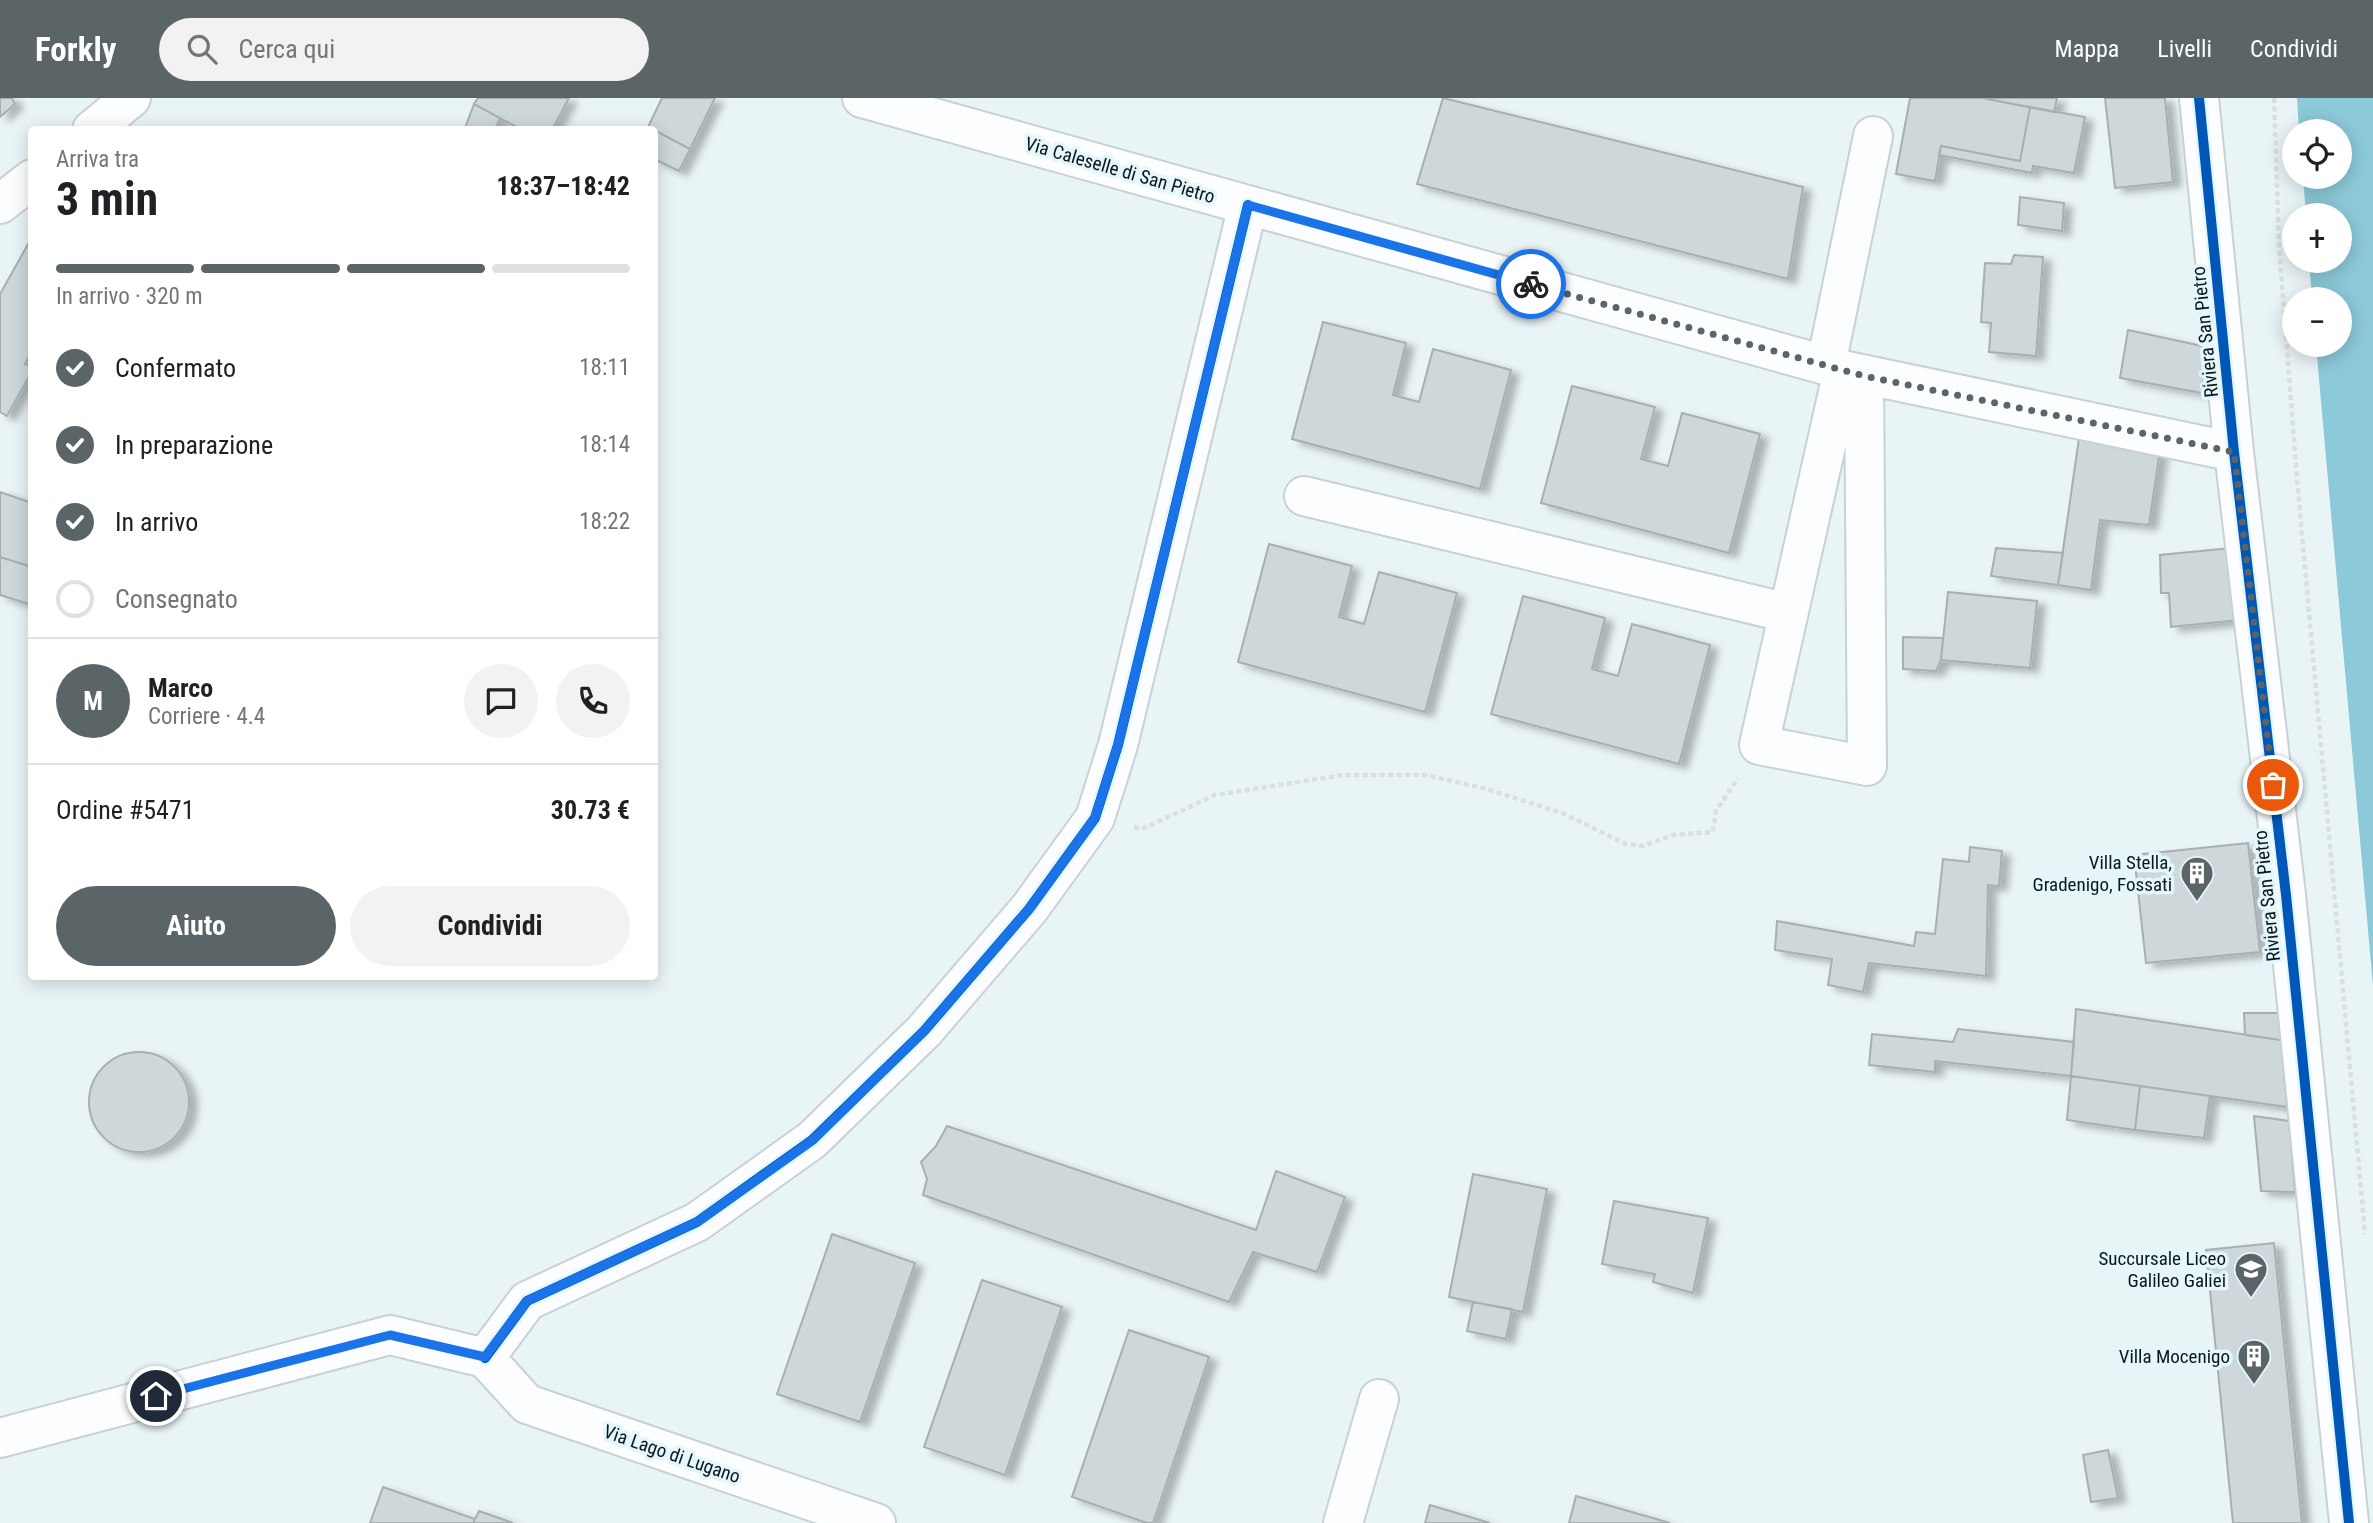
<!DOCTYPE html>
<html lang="it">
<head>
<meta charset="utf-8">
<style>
  body { margin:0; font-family:"Roboto Condensed",sans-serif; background:#f2f2f2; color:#202124; height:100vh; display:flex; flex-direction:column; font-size:26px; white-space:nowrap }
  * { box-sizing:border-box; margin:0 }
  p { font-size:23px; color:#757577 }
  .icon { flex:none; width:38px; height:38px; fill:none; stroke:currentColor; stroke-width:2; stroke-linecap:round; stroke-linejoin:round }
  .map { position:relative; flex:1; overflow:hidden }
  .drawer { position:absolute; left:28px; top:28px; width:630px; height:854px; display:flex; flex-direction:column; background:#fff; border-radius:7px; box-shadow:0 4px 18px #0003 }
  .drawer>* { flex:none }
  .fabs { position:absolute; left:2282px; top:21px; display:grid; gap:14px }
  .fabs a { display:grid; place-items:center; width:70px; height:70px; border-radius:50%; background:#fff; box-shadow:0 4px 18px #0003; font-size:35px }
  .pin { position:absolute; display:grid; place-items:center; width:60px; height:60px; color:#fff; margin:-30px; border:4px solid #fff; border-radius:50%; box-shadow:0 2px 7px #0007 }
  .courier { position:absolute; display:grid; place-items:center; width:70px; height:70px; margin:-35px; border:5px solid #1a73e8; border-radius:50%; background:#fff; color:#222; box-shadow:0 2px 9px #0007 }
  .summary em { font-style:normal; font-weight:700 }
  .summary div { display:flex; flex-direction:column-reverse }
  .summary { display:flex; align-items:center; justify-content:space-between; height:119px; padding:0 28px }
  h1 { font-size:46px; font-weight:700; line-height:52px }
  .bar { display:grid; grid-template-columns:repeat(4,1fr); gap:10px 7px; align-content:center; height:84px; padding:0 28px }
  .bar i { height:9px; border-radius:5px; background:#e0e0e0 }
  .bar .current { background:#5b6466 }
  .bar p { grid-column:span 4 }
  .line { display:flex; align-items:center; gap:18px; padding:0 28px; border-top:2px solid #e0e0e0 }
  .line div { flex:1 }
  .round { display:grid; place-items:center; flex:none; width:74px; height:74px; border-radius:37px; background:#f2f2f2 }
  ol { padding:0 28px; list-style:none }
  li { display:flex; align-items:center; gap:21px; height:77px }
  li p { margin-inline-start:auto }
  li .icon { padding:7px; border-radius:50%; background:#5b6466; color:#fff; stroke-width:4 }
  li:last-child { color:#757577 }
  li i { width:38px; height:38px; border:4px solid #e0e0e0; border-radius:50% }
  .button { display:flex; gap:14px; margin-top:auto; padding:14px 28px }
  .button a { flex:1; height:80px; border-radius:42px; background:#5b6466; color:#fff; font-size:28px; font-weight:700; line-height:80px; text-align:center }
  .button a+a { background:#f2f2f2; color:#202124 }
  header { display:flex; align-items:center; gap:42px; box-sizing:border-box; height:98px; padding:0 35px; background:#5b6466; color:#fff }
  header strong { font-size:33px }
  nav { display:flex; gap:38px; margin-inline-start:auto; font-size:24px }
  .search { width:490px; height:63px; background:#f2f2f2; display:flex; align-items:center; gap:18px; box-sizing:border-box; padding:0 24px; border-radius:38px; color:#757577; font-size:26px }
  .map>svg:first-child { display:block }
</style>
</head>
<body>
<header>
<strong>Forkly</strong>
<div class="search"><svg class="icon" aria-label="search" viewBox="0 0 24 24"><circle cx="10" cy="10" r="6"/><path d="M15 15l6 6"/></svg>Cerca qui</div>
<nav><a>Mappa</a><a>Livelli</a><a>Condividi</a></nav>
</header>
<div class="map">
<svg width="2373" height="1425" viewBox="0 0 2373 1425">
  <defs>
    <filter id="shadow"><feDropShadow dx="8" dy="4.5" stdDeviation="3.5" flood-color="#0004"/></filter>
  </defs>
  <rect width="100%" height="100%" fill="#e9f4f7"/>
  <path fill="#8cc9d9" d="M2297,0H2373V888L2316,247H2340V201H2312L2309,163H2340V117H2306L2303,79H2340V33H2299Z"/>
  <path fill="#ced7d9" stroke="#a7afb2" stroke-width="2" filter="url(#shadow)" d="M0,0H12L15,6L0,19Z
    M478,0H569L552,32H522L474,6Z
    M662,0H715L690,51L648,29Z
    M1443,0L1803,89L1788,181L1417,86Z
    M1910,0H1982L2030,9L2020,63L1941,48L1935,83L1896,76Z
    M1982,0H2057L2054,14Z
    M2105,0H2165L2173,84L2115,90Z
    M474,6L500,20L495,32L465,30Z
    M2030,9L2085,19L2074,75L2033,68L2032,75L1939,57L1941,48L2020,63Z
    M654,32L690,51L679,73L654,61Z
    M2020,99L2064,105L2062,133L2018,127Z
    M32,139V253L25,266L32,269V273L7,318L0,314V196Z
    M2014,157L2043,159L2036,258L1989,254L1991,225L1981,224L1985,165L2011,166Z
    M1323,224L1406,245L1393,297L1419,304L1433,251L1511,272L1480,391L1292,341Z
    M2128,232L2207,249L2202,295L2120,280Z
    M1572,288L1655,309L1641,361L1668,368L1682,315L1760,336L1729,455L1541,405Z
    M2079,340L2160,352L2149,427L2100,422L2091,492L2058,487Z
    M0,394L32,405V469L0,459Z
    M1269,446L1352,468L1339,519L1364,526L1379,474L1457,495L1425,614L1238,564Z
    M1996,450L2063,455L2058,487L1991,478Z
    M2231,450L2239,522L2171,529L2169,495H2161L2160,457Z
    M0,459L32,469V507L0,497Z
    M1948,494L2037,503L2030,570L1941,562Z
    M1523,498L1605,520L1592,571L1618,578L1632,526L1710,547L1679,666L1491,616Z
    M1903,539L1943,540L1941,562L1936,573L1903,571Z
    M2248,745L2260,854L2146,865L2134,757Z
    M1970,749L2002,753L1999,788L1988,787L1986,878L1869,865L1863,894L1828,887L1832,861L1775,852L1777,823L1914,848L1916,834L1935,836L1943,761L1969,764Z
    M2076,911L2281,942L2287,1009L2071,978Z
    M2244,915H2285L2281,942L2245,937Z
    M1958,931L2074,944L2071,978L1935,963V974L1869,967L1872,936L1953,944Z
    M89 1004a50 50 0 1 1 100 0a50 50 0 1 1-100 0Z
    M2071,978L2140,988L2135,1032L2067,1022Z
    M2140,988L2210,998L2204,1040L2135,1032Z
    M2254,1018L2289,1023L2295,1094L2261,1093Z
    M947,1028L1256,1132L1276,1073L1345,1099L1317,1174L1253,1154L1229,1204L923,1097L927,1081L921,1064L936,1048Z
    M1473,1076L1547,1091L1523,1214L1449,1199Z
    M1614,1103L1708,1120L1693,1195L1653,1184L1655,1176L1602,1166Z
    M832,1136L915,1165L860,1324L777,1296Z
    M2274,1145L2302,1425H2233L2206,1152Z
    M982,1182L1062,1209L1005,1377L924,1349Z
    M1473,1204L1512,1211L1506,1241L1467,1233Z
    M1129,1232L1209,1259L1153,1425H1147L1072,1399Z
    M2108,1352L2118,1400L2091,1404L2083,1357Z
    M383,1389L475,1421L473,1425H370Z
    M1576,1398L1670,1425H1569Z
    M1430,1407L1490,1425H1425Z
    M479,1413L513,1425H473Z"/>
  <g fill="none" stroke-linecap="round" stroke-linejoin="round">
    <defs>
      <path id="minor" d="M862,0L1843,272L2234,354
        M2199,0L2234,354L2286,797L2349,1425
        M92,32L131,0
        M0,106L32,81
        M1826,267L1873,38
        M1843,272L1759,647L1867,668L1864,278
        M1304,398L1788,515
        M485,1260L527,1203L697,1124L812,1042L924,933L1029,811L1095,720L1118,647L1248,107
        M0,1340L390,1237L485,1260L527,1306L876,1425
        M1343,1425L1379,1301"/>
    </defs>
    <use href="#minor" stroke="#c8d1d3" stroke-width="42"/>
    <path stroke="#dbdfdf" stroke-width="4.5" stroke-dasharray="5 3.5" stroke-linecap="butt" d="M2274,0L2279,148L2297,381L2365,1136
      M1134,729L1142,731L1215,697L1343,677H1425L1483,690L1562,715L1626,746L1643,748L1672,737L1713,734L1716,713L1738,680"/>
    <use href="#minor" stroke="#fcfdfe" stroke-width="38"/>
    <defs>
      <path id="cycleway" d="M2199,0L2234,354L2286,797L2349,1425
        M485,1260L527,1203L697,1124L812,1042L924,933L1029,811L1095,720L1118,647L1248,107"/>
    </defs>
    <use href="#cycleway" stroke="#e3f7fd" stroke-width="15"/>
    <use href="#cycleway" stroke="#0057b8" stroke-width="10"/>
  </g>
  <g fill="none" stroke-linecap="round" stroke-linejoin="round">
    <path stroke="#5b6466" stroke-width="7" stroke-dasharray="0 12.6" d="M1531,186L1864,278L2234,354L2273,687"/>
    <path stroke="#1a73e8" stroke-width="9" d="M156,1298L390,1237L485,1259L527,1203L697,1124L813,1042L924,933L1029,811L1095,720L1118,647L1248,107L1531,186"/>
  </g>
  <defs>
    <symbol id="building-pin" viewBox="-11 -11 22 30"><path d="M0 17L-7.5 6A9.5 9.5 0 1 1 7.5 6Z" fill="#5b6466" stroke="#e3f7fd"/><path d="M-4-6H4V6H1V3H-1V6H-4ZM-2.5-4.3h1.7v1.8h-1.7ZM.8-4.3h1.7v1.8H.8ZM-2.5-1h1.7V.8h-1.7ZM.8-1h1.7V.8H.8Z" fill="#fff"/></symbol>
    <symbol id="school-pin" viewBox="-11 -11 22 30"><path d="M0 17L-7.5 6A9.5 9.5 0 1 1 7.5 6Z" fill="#5b6466" stroke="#e3f7fd"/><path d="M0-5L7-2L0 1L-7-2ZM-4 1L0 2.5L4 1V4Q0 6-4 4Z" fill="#fff"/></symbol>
  </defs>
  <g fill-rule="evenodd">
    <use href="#building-pin" x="2178" y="756" width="38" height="52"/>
    <use href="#school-pin" x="2232" y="1152" width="38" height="52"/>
    <use href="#building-pin" x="2235" y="1239" width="38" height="52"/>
  </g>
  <g text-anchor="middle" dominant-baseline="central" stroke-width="7" stroke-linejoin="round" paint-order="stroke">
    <g font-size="19" fill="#0f1618" stroke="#e3f7fd">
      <text transform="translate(1120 72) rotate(16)">Via Caleselle di San Pietro</text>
      <text transform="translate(2205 234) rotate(-96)">Riviera San Pietro</text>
      <text transform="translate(2267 798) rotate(-96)">Riviera San Pietro</text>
      <text transform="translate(672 1356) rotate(19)">Via Lago di Lugano</text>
    </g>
    <g font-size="19" fill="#0f1618" stroke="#e3f7fd" text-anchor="end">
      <text x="2172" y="764">Villa Stella,<tspan x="2172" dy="22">Gradenigo, Fossati</tspan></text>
      <text x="2226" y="1160">Succursale Liceo<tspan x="2226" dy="22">Galileo Galiei</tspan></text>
      <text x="2230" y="1258">Villa Mocenigo</text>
    </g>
  </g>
</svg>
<div class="fabs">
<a><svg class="icon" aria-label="locate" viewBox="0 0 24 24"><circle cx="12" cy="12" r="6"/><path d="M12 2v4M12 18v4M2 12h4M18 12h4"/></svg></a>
<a>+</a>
<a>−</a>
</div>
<div class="pin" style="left:2273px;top:687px;background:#ea580c"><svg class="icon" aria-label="bag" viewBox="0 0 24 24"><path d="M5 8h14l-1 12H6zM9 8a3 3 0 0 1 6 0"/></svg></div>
<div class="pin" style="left:156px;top:1298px;background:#1f2937"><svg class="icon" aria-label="home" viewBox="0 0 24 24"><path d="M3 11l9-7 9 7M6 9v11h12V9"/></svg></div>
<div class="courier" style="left:1531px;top:186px"><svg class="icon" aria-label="bike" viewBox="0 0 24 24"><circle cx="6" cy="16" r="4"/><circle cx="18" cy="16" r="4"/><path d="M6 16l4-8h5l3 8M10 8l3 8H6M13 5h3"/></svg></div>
<section class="drawer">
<div class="summary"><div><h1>3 min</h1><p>Arriva tra</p></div><em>18:37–18:42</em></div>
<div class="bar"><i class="current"></i><i class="current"></i><i class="current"></i><i></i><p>In arrivo · 320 m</p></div>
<ol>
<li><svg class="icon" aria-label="check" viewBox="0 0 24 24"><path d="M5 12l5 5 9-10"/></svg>Confermato<p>18:11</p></li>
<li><svg class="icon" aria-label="check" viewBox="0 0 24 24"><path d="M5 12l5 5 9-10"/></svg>In preparazione<p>18:14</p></li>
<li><svg class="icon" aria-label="check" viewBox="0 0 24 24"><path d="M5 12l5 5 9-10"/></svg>In arrivo<p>18:22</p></li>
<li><i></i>Consegnato</li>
</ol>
<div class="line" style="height:126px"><b class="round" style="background:#5b6466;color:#fff">M</b><div><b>Marco</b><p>Corriere · 4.4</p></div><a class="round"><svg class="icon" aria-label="chat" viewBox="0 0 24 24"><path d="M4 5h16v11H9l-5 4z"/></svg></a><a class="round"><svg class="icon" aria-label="phone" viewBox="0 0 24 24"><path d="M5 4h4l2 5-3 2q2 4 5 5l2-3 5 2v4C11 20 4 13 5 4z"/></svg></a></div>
<div class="line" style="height:91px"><div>Ordine #5471</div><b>30.73 €</b></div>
<div class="button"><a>Aiuto</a><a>Condividi</a></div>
</section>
</div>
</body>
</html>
